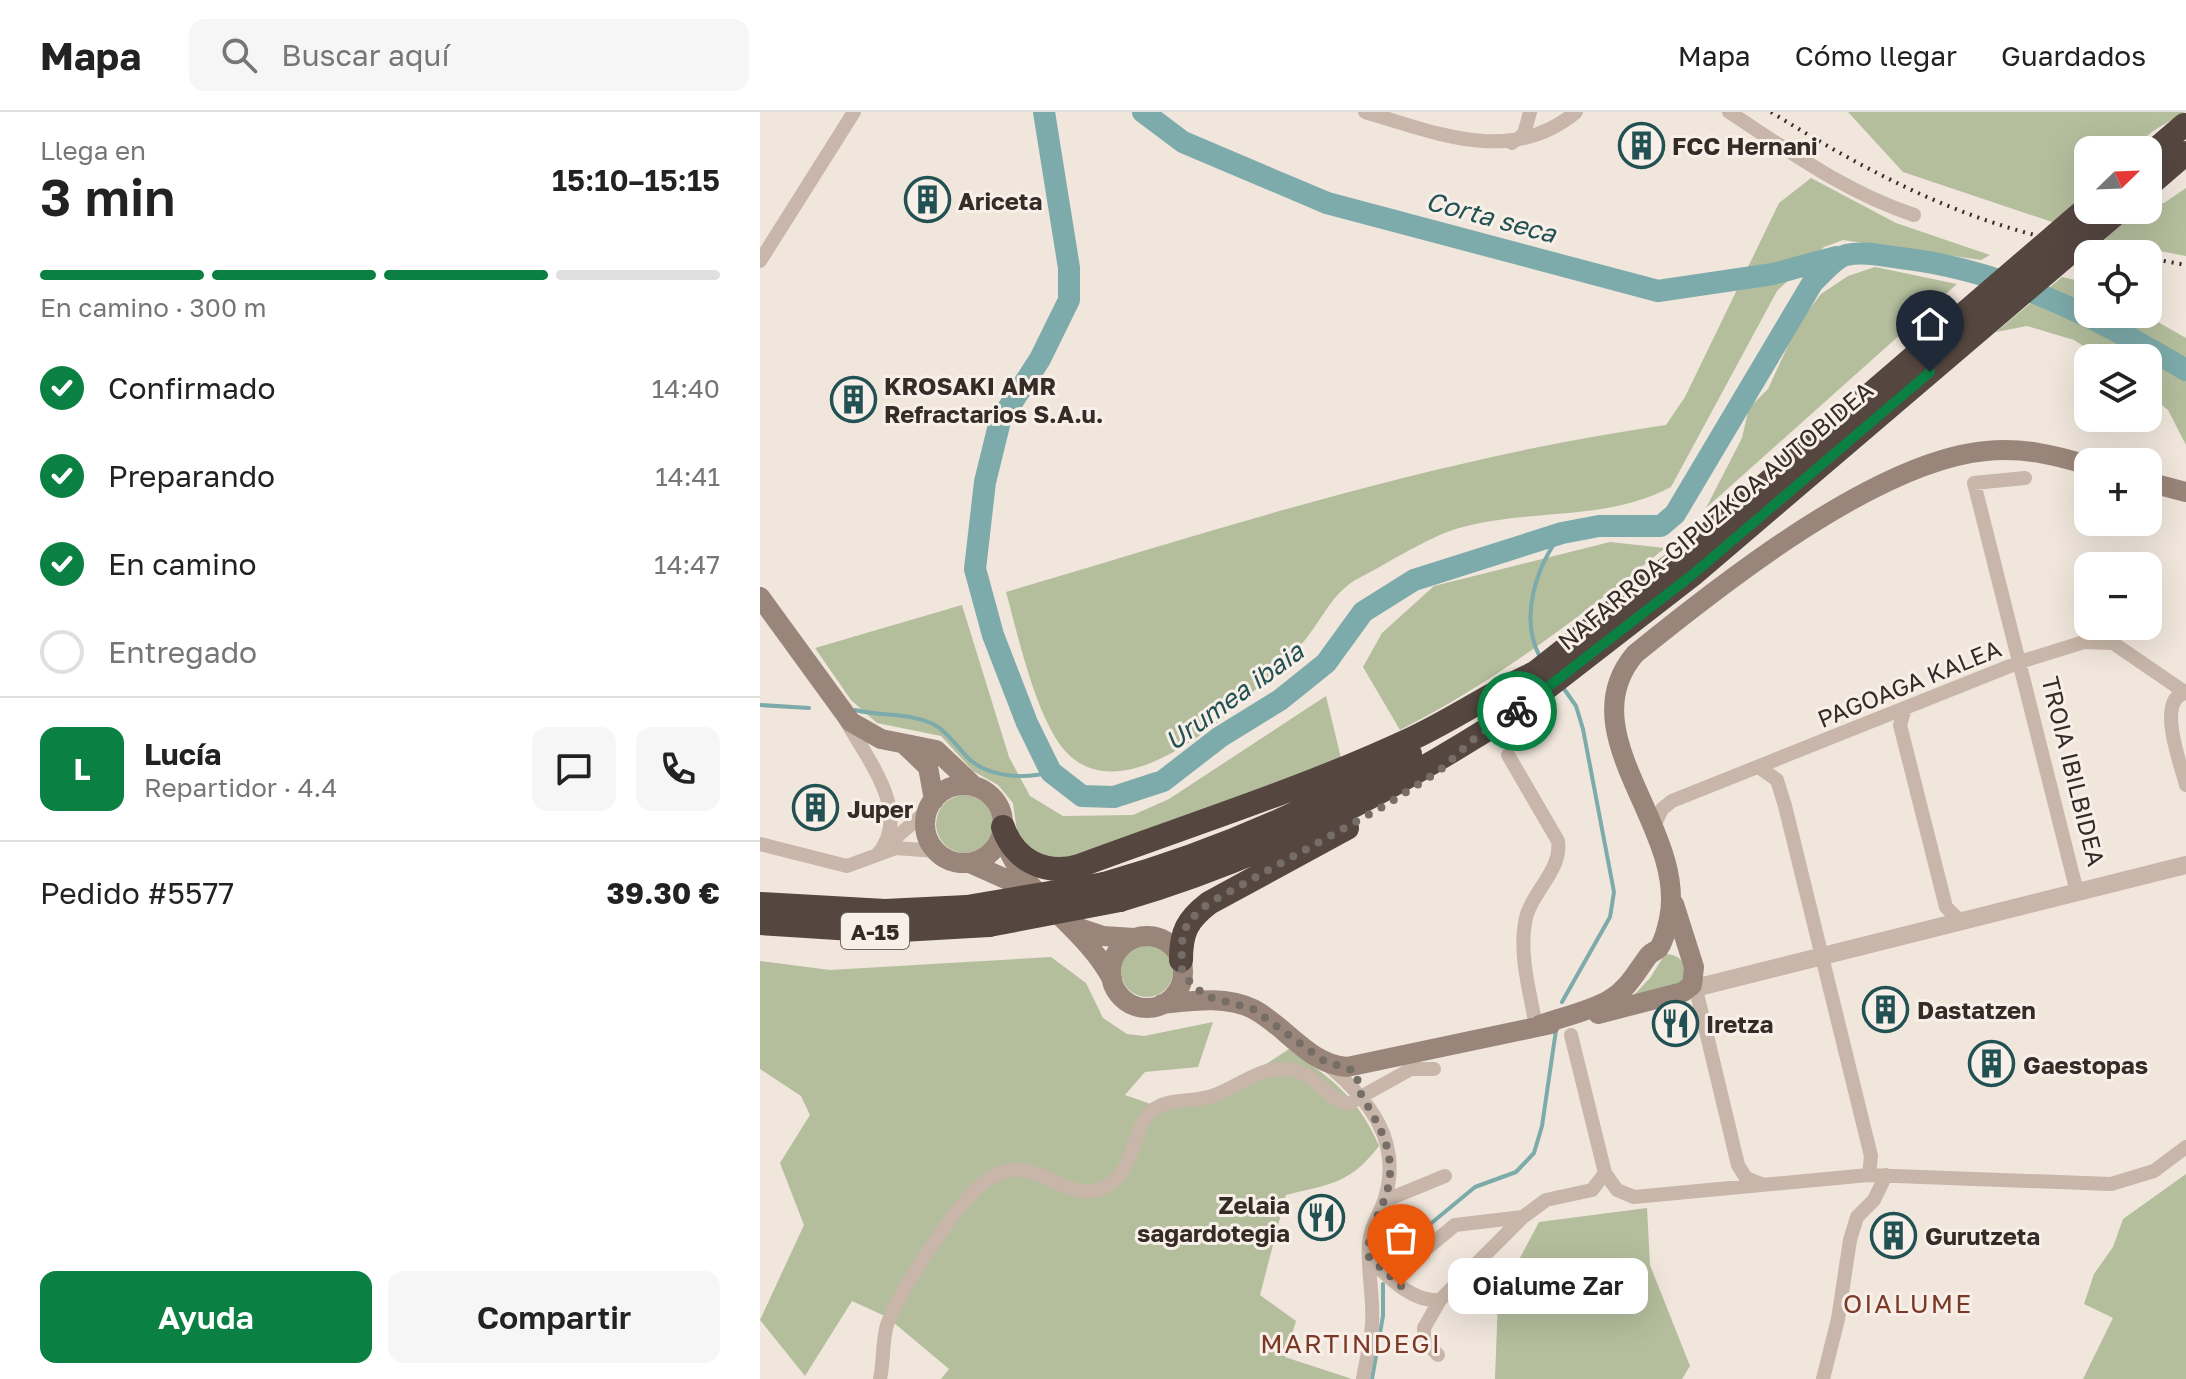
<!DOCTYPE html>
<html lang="es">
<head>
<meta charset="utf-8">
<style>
  body { margin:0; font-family:"Golos Text",sans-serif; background:#f6f6f6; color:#222; height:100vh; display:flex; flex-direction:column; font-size:30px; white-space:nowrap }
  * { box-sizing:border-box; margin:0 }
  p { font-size:26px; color:#767676 }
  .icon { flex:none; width:44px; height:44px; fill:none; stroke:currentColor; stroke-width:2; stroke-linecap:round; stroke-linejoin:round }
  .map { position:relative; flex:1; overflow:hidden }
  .panel { display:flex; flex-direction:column; background:#fff; width:760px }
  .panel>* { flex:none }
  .needle { width:52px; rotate:67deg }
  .controls { position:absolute; left:1314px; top:24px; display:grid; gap:16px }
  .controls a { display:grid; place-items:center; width:88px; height:88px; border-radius:16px; background:#fff; box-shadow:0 8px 32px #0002; font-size:40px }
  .pin { position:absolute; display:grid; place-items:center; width:68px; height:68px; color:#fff; margin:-82px -34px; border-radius:50% 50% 50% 0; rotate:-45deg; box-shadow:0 0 8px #0007 }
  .pin .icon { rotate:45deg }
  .courier { position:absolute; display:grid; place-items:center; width:80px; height:80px; margin:-40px; border:6px solid #0b8043; border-radius:50%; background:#fff; color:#222; box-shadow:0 2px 10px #0007 }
  .bubble { position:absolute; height:56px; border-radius:16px; background:#fff; box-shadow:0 8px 32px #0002; font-size:26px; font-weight:600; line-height:56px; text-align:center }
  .head em { font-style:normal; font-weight:600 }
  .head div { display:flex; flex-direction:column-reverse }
  .head { display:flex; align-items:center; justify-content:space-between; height:136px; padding:0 40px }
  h1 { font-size:52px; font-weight:600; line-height:60px }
  .bar { display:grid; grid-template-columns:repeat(4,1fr); gap:12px 8px; align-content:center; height:96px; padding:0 40px }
  .bar i { height:10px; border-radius:6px; background:#e0e0e0 }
  .bar .selected { background:#0b8043 }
  .bar p { grid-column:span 4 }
  .line { display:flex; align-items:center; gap:20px; padding:0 40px; border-top:2px solid #e0e0e0 }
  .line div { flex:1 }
  .round { display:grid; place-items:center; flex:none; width:84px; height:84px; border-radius:16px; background:#f6f6f6 }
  ol { padding:0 40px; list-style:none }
  li { display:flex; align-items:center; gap:24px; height:88px }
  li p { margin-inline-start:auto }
  li .icon { padding:8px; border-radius:50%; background:#0b8043; color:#fff; stroke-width:4 }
  li:last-child { color:#767676 }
  li i { width:44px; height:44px; border:4px solid #e0e0e0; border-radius:50% }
  .action { display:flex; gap:16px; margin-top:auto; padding:16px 40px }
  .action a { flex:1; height:92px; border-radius:16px; background:#0b8043; color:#fff; font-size:32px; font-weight:600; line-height:92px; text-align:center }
  .action a+a { background:#f6f6f6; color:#222 }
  header { display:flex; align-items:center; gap:48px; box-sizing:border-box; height:112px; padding:0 40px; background:#fff; border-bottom:2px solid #e0e0e0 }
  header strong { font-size:38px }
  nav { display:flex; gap:44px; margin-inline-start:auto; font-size:28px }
  .search { width:560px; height:72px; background:#f6f6f6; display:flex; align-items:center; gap:20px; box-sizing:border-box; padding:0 28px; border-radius:16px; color:#767676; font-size:30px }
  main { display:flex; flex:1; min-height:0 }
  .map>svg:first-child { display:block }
</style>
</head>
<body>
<header>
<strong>Mapa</strong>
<div class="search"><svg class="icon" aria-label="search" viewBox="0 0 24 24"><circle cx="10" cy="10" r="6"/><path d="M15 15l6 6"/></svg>Buscar aquí</div>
<nav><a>Mapa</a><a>Cómo llegar</a><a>Guardados</a></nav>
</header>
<main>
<section class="panel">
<div class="head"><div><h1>3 min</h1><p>Llega en</p></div><em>15:10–15:15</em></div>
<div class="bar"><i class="selected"></i><i class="selected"></i><i class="selected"></i><i></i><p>En camino · 300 m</p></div>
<ol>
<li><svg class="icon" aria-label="check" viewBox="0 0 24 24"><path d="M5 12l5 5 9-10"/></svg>Confirmado<p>14:40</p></li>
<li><svg class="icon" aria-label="check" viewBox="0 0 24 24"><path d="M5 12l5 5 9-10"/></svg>Preparando<p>14:41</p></li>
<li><svg class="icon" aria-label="check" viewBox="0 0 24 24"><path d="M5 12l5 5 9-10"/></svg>En camino<p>14:47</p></li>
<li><i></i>Entregado</li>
</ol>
<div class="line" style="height:144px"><b class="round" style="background:#0b8043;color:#fff">L</b><div><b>Lucía</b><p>Repartidor · 4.4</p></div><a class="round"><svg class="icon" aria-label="chat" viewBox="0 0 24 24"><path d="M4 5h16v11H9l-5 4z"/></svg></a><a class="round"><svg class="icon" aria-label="phone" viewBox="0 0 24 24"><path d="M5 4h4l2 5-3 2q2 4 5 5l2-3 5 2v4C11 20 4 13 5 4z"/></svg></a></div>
<div class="line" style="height:104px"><div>Pedido #5577</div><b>39.30 €</b></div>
<div class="action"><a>Ayuda</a><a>Compartir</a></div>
</section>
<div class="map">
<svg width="1426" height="1267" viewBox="0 0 1426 1267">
  <rect width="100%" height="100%" fill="#f0e6dc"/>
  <path fill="#b4be9d" d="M1088,0H1425L1393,19L1371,38H1328V74L1320,81L1328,82V98H1388V91H1404L1426,76V144L1352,130L1143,60Z
    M1051,66L1136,111L1230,143L1221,148L1083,128L1064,135L1017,179L911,375C846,410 768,396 699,416C666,426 632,449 601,465C571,479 561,512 538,536C494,581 373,705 308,642C277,611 258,523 246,480C464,415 681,345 906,313L925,285L1019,91Z
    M1115,155L1197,172L946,396L982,326L989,296L1008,277L1038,212L1061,182L1088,164Z
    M1302,165L1328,171V202H1384L1426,226V333L1408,298L1388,282V246H1342L1314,228L1267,214L1236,220Z
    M850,430L905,436C821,504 737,569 640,618L603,555L622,521L674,474Z
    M202,493L249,645L270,684L303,704L373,703L409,687L566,584L581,646L340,738L308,746L291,747L270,741L258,727L253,691L238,673L213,659L181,624L117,611L91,588L55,536Z
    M176 712a29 29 0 1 1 58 0a29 29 0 1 1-58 0Z
    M361 859a26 26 0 1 1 52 0a26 26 0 1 1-52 0Z
    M905,842C925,841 935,865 915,875C902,882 884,884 870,887L890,866Z
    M291,845L326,871L343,906L367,922L384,924L453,910L438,955L385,960L365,983L405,997L497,958L529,937C571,966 599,986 619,1034C590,1072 570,1072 526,1083L500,1183L536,1209L525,1245L592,1267H181L189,1257L127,1205L92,1189L45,1264L0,1208L44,1113L20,1051L50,1003L41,984L0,957V849L70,858Z
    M1426,1062V1267H1323L1353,1206L1324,1192L1334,1162L1353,1135L1363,1107Z
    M887,1096L890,1153L930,1254L922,1267H735L738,1187L779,1110Z"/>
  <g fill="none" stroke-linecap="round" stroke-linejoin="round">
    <path stroke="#7daaaa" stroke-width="4" d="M780,545C759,506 776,454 802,421
      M802,574L816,594L823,617L854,780L850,805L802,890
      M0,593L49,596
      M95,598C123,605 147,600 173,612C187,619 198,636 209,647C230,666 266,667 291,660
      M628,1147L715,1075L756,1060L774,1041L782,1014L796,918
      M612,1267L623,1204V1172"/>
    <path stroke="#7daaaa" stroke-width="22" d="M284,0L309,156V188L280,247L240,309L225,370L215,457L233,523L267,611L291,660L322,684L354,685L403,669L460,625L520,588L566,551L603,500L654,468L802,421L839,414H901L915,402L1053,170C1062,162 1075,146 1086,143C1104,139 1124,144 1141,146C1245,158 1338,206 1426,258
      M383,0L423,30L567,91L898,179L1013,162L1076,145"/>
    <path stroke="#c7b6a9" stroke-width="14" d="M605,0C677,21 751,54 816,0
      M969,0C1029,39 1085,80 1154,103
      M752,31L764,22L770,0
      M0,149L94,0
      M1265,366L1214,371L1317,780
      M1426,581C1395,586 1421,653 1426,673
      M1145,596L1140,613L1186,795L1200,809
      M85,607C106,646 154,702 117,743
      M748,643L798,729C802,757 775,777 767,802C757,837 770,880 776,914
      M999,655L1017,668L1025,694L1111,1044L1109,1063
      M894,714L902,697L912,689L1260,550L1324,530L1353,531L1426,581
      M0,732L87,754L136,736L176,739
      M126,734L168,698
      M934,869L978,1053L986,1066L1001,1072
      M811,923L845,1061L857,1078L874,1085L1109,1063L1351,1072L1394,1059L1426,1035
      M569,954C610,989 642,1029 625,1086C620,1102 610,1115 609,1132C607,1158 614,1186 612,1212C611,1230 606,1249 603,1267
      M624,1089L685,1064
      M666,1137L695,1113L763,1105
      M609,1145C626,1164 653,1191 680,1188L763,1105L786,1088L832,1078L845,1061
      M678,1243L664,1228V1216L680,1188
      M120,1267C124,1250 122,1229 127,1213C137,1182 199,1087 226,1069C235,1062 248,1057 260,1058C287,1059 313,1088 340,1077C369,1066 370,1039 381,1014C398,979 428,994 455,983C482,973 502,952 533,958C557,963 566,987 588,992L651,957H674
      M1063,1267L1078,1207L1090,1128L1097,1105L1114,1088L1126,1063"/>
    <path stroke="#c7b6a9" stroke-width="18" d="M927,878L1426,753"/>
    <path stroke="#9a857a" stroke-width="20" d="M1388,370L1426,380
      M0,485L91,610L121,627L176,638L215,675
      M144,632L168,655L174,688
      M165 712a39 39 0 1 1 78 0a39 39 0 1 1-78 0Z
      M245,730C266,787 324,814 352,867
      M210,751L268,777
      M316,815L343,824L374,826
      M351 860a36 36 0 1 1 72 0a36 36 0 1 1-72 0Z
      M402,892C430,889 466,883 493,897C525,913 549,953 587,955L791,912
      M838,902L923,880L932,873L934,855L914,792
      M780,913C802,905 828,900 849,888C869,876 876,860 889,843C892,840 896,839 899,836C904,829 907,816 909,807C928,716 807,622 875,542C960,473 1116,349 1226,339C1262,335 1294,343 1328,353"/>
    <path stroke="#554640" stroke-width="24" d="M1388,44L1424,13
      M1388,74L1426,41
      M243,715C254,748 285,764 319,754C429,713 544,677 651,627C694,607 732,580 775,561
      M344,772C451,742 553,698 650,642
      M360,788C505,746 632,679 758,598
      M0,792L125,799L207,795
      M0,811L124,819L229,813
      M421,848C421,820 427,808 449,791L587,716"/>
    <path stroke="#352c28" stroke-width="4" stroke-dasharray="2 6" stroke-linecap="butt" d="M1011,0C1093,51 1177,97 1271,122C1302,130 1335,136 1366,142
      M1388,146L1426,153"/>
    <path stroke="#554640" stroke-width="24" d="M775,561L918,448L1328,95
      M758,598L932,463L1360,98
      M207,795L344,772
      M229,813L360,788"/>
  </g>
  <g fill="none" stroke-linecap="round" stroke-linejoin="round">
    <path stroke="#766d67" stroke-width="8" stroke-dasharray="0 14.4" d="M641,1174L609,1145C605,1115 629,1092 630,1062C631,1029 616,1010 601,982C598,976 598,966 595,959L564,949L493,897L445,884L422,862C422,825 417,816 449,791L626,693L679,659L717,624L757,599"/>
    <path stroke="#0b8043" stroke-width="10" d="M757,599L932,463L1170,260"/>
  </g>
  <defs>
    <symbol id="building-ring" viewBox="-11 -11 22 22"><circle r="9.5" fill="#f8f0e8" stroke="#215153" stroke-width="1.5"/><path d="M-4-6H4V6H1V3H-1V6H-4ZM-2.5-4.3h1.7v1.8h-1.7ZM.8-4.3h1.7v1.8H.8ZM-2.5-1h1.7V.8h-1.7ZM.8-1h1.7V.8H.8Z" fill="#215153"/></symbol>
    <symbol id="restaurant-ring" viewBox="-11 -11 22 22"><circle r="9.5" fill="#f8f0e8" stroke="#215153" stroke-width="1.5"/><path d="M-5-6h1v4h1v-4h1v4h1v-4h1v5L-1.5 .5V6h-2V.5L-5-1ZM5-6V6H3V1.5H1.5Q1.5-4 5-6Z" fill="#215153"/></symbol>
  </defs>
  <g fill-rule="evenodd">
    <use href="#building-ring" x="856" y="8" width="51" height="51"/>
    <use href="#building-ring" x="142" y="62" width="51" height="51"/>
    <use href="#building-ring" x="68" y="262" width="51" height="51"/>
    <use href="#building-ring" x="30" y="670" width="51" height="51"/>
    <use href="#building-ring" x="1100" y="872" width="51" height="51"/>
    <use href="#restaurant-ring" x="890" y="886" width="51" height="51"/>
    <use href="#building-ring" x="1206" y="926" width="51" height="51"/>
    <use href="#restaurant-ring" x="536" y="1080" width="51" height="51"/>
    <use href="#building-ring" x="1108" y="1098" width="51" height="51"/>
  </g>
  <g text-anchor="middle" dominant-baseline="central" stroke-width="6" stroke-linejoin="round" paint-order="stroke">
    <rect fill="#f8f0e8" stroke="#706762" stroke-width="2" x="81" y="801" width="68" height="36" rx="6"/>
    <g font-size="22" font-weight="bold" fill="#352c28">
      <text x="115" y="819">A-15</text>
    </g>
    <g font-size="24" font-weight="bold" fill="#352c28" stroke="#f8f0e8" text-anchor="start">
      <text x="912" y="33">FCC Hernani</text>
      <text x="198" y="88">Ariceta</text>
      <text x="124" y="273">KROSAKI AMR<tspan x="124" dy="28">Refractarios S.A.u.</tspan></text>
      <text x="87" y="696">Juper</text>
      <text x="1157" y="897">Dastatzen</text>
      <text x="946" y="911">Iretza</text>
      <text x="1263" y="952">Gaestopas</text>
      <text x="530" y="1092" text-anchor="end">Zelaia<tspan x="530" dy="28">sagardotegia</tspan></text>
      <text x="1165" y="1123">Gurutzeta</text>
    </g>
    <g font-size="24" fill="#352c28" stroke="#f8f0e8">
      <text transform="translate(955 403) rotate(-40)">NAFARROA-GIPUZKOA AUTOBIDEA</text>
      <text transform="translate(1149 571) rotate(-22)">PAGOAGA KALEA</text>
      <text transform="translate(1314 659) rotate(76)">TROIA IBILBIDEA</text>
    </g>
    <g font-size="26" font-style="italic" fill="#215153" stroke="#f8f0e8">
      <text transform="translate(731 105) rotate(15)">Corta seca</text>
      <text transform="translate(474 584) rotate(-36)">Urumea ibaia</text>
    </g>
    <g font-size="26" letter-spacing="2" fill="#7d3928" stroke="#f8f0e8">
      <text x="1148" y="1191">OIALUME</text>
      <text x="591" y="1231">MARTINDEGI</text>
    </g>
  </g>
</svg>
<div class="controls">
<a><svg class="needle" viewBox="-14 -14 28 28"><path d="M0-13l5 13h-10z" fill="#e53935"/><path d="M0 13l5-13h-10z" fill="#767676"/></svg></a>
<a><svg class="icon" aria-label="locate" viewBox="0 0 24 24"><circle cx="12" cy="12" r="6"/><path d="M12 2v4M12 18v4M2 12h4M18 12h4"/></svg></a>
<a><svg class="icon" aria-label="layers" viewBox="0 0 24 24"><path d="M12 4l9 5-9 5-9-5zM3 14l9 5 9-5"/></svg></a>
<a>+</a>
<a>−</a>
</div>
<div class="pin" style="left:641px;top:1174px;background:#ea580c"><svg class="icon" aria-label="bag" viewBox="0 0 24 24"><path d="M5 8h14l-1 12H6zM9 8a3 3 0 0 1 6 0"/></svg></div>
<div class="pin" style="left:1170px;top:260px;background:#1f2937"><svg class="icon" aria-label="home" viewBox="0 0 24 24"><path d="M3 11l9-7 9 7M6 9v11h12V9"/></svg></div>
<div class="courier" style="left:757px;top:599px"><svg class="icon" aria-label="bike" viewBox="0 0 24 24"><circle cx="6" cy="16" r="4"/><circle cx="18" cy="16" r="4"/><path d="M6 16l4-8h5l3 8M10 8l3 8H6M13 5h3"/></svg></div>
<div class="bubble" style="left:688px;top:1146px;width:200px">Oialume Zar</div>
</div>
</main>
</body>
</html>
